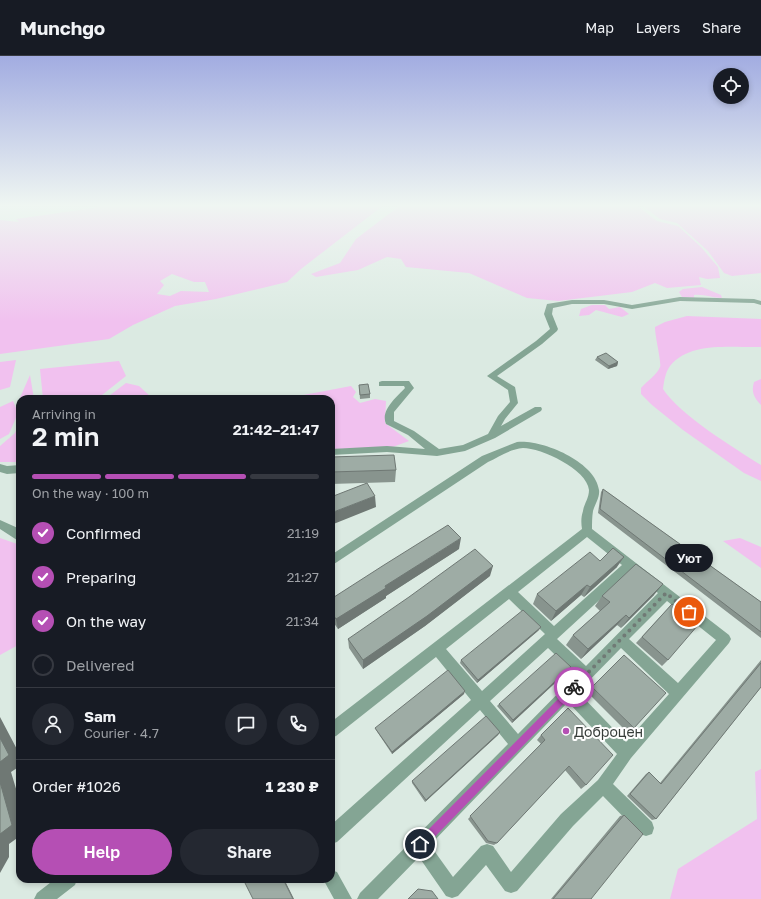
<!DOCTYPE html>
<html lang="en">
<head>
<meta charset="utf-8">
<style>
  body { margin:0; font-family:"Golos Text",sans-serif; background:#242831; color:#f1f3f6; height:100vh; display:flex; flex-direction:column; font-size:15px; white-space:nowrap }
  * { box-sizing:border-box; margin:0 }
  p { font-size:13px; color:#9ea1a6 }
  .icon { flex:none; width:22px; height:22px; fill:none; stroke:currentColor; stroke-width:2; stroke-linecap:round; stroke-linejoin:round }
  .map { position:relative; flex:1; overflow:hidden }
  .drawer { position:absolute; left:16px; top:339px; width:319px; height:488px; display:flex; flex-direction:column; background:#171b24; border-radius:12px; box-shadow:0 2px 6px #0003 }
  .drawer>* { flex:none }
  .buttons { position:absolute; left:713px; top:12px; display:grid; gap:8px }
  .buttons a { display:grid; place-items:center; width:36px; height:36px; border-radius:50%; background:#171b24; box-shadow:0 2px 6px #0003; font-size:20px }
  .pin { position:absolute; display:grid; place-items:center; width:34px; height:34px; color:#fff; margin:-17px; border:2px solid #fff; border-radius:50%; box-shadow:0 1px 4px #0007 }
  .courier { position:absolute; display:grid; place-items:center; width:40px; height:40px; margin:-20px; border:3px solid #b54fb4; border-radius:50%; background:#fff; color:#222; box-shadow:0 1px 5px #0007 }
  .bubble { position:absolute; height:28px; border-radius:14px; background:#171b24; box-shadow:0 2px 6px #0003; font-size:13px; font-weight:600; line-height:28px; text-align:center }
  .summary em { font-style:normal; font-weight:600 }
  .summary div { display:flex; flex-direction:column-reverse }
  .summary { display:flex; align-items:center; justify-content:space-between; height:68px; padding:0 16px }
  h1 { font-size:26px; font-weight:600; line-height:30px }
  .bar { display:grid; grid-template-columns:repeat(4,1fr); gap:6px 4px; align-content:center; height:48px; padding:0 16px }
  .bar i { height:5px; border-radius:3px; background:#363941 }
  .bar .current { background:#b54fb4 }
  .bar p { grid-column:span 4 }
  .line { display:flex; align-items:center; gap:10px; padding:0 16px; border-top:1px solid #363941 }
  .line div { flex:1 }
  .round { display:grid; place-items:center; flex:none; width:42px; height:42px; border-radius:21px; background:#242831 }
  ol { padding:0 16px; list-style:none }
  li { display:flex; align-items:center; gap:12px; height:44px }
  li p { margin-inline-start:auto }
  li .icon { padding:4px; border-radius:50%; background:#b54fb4; color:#fff; stroke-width:4 }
  li:last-child { color:#9ea1a6 }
  li i { width:22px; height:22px; border:2px solid #363941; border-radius:50% }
  .action { display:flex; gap:8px; margin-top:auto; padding:8px 16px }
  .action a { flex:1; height:46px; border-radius:24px; background:#b54fb4; color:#fff; font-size:16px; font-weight:600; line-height:46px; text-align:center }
  .action a+a { background:#242831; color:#f1f3f6 }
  header { display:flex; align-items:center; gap:24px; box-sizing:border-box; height:56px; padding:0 20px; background:#171b24; border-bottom:1px solid #363941 }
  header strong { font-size:19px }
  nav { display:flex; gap:22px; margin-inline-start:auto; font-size:14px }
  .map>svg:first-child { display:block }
</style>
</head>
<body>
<header>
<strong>Munchgo</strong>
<nav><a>Map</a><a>Layers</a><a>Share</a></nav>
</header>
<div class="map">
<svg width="761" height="843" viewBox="0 0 761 843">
  <rect width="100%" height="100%" fill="#dbeae2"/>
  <path fill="#f1c1ef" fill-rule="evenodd" d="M102,148H385L301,213L287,226L216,243L175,250L133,269L109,283L0,298V164L19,166L16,163L94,152ZM172,218L194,226H205L209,236L181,235L170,240L157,238L164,229L160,225Z
    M402,148H635L657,165L678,170L701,191L718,211L720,222L707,223L699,221L701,229L667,232L655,227L632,236L558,245L527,242L469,217L406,211L401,203L387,201L358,214L316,221L311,218L340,207L356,183Z
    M640,148H761V217L732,220L724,217L708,195L677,167L660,163Z
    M702,231L721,239L722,242C712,242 705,238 694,239V242L682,241L679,236L683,233Z
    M592,249H605L609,253L620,251L629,258L622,261L596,254L589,259L579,260L581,253Z
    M687,260L761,263V291C733,292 690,285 670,310C665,317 664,326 663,333C680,359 734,392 761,409V425L744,417L683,374L652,349L641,338V332C646,326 657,319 660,311C662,307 655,281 655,271L665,266Z
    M16,304L10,331L0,334V306Z
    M119,305L126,320L97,343H43L40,313Z
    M30,319L34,343H20V346L19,344Z
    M761,323V349C754,342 751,336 754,326Z
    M126,327L139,330L150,340L147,343H105Z
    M351,330L356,336L353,341L360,347L375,343L386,345L385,367L409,385L387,393L331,396V343H228L273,339L293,341Z
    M13,345L18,357L9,378L0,383V351Z
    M20,364V406H0V390L15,377Z
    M0,482L20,489V588L0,599Z
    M740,482L761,491V512L723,485Z
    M761,713V843H670L678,813L757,763L755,716Z"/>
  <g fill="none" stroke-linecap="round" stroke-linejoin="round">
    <path fill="#84a594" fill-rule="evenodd" d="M680,241L754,243L761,245V249L754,247L680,245L632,253L604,248H572L553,252L552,258L558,273L557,275L542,288L497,320L515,331L518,347L505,363L501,370L535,351H541L542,353L541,355L495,382L465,395L437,400L387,396L331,399V393L387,390L425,393L408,379L386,368C380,354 397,341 405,332L404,330H379V326L382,325H409L414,332L394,356V365L414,375L439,393L463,389L488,378L498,360L510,346L508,334L487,320L536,285L550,273L544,258L547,248L572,244H604L632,249Z
      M517,386C542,383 596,406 599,434C600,441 595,448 593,455C592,461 592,467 592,473L729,579L731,583L729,587L631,702L613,728L652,766L654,772L652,778L646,780L640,778L603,740L573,770L517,835L511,837L505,835L486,809L458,840L452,842L446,840L419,801L378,843H357L360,837L508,688L480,654L337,786L331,788V769L471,644L436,601L336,680L331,682V666L582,473C581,467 581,461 583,455C584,448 589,442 589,434C587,413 541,392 523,392C510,393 499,401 488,406L331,510V499L482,400ZM587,481L622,509L554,570L518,536ZM630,516L658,537L586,610L557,583ZM509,543L545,578L482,635L446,593ZM667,545L716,584L678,627L629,583ZM548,592L576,619L518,678L490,645ZM621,592L669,638L626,686L578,636ZM568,646L617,698L598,724L561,758L511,816L493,790L487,788L481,790L453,821L430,789Z
      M0,408L7,410L20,409V417L7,418L0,416Z
      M0,464L20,473V486L0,473Z
      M331,814L337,816L352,843H334L323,823H331Z
      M55,823H77L75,829L57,843H34L37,837Z"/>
  </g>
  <path fill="#88948e" d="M597,301L618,306L617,310L608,313L595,304Z
    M359,329L370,338V342L360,343Z
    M331,401L396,414L395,426L331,428Z
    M603,433L761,546V582L598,457L601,436Z
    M459,493L386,540V542L338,573L331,563V543Z
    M600,505L617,511L584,541L581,539L551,565L533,548L537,538Z
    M490,520L425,570L363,613L349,592L348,583Z
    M654,539L621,572L617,569L581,603L566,589L573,579L600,555L595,550L602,540Z
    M672,548L668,604L662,610L636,587Z
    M539,574L477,627L460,607L461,604Z
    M761,604V631L656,763L652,764L627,740L646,718L649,716L660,727Z
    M571,611L569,614L512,667L497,650L499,648Z
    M592,631L634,672L628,677L587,636Z
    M464,638L392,698L376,674L375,672Z
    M500,676L498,679L425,746L412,727V725Z
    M541,679L586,729L581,733L565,714L497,787L494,789L486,787L468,763L541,688L537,684Z
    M624,759L591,843H551L620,760Z"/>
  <path fill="#6f7874" d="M618,306L617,310L608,313L609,310Z
    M375,440L376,451L331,469V457Z
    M461,482L459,493L386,540V542L338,573L336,563L385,530Z
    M624,501L617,511L584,541L590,531Z
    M493,510L490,520L425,570L363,613V604Z
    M663,528L654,539L621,572L629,562Z
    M587,529L581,539L551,565L556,555Z
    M626,559L617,569L581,603L588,593Z
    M541,571L539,574L477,627L478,624Z
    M571,611L569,614L512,667L513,664Z
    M465,635L464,638L392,698V696Z
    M0,661L20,699V710L11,716L20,746V780L9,788V801L0,817Z
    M500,676L498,679L425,746L426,744Z
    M283,823H284L294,843H293Z"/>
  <path fill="#9eaca5" stroke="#6f7874" d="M606,297L618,306L609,310L597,301Z
    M368,328L370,338L360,339L359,329Z
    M394,399L396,414L331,416V401Z
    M367,427L375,440L331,457V441Z
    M603,433L761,546V576L600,453Z
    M448,469L461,482L385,530L386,532L336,563L331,556V543L384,509Z
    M613,492L624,501L590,531L587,529L556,555L537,538L590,496L600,505Z
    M475,493L493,510L427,560L363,604L348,583L409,541Z
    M636,508L663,528L629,562L626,559L588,593L573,579L610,546L602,540Z
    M672,548L698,569L668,604L642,581Z
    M523,554L541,571L478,624L461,604Z
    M556,597L571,611L513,664L499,648Z
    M624,599L666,637L634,672L592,631Z
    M761,607V631L656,763L630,738L649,716L661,728Z
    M448,614L465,635L392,696L375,672Z
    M568,652L613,699L586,729L569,710L497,787L488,785L470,760L545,684L541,679Z
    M486,660L500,676L426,744L412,725Z
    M0,682L9,699L0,706Z
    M0,726L12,769L0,778Z
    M624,759L643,778L591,843H553Z
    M243,823H283L293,843H253Z
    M418,833L432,835L438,843H408Z"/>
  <linearGradient id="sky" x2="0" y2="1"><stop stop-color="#a2ace1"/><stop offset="0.56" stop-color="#eff6f2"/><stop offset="1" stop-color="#eff6f2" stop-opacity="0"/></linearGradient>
  <rect width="761" height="266" fill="url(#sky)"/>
  <path fill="#b54fb4" d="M574,627L578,631L577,634L424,792L420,794L417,792L415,788L417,785Z"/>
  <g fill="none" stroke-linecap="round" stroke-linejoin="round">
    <path stroke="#707a75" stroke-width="4" stroke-dasharray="0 7.2" d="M574,631L666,537L689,556"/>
  </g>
  <circle fill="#b54fb4" stroke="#fff" stroke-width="1.5" cx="566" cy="675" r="4"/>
  <g text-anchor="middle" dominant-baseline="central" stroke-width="4" stroke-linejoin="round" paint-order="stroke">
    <g font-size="14" fill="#373d3a" stroke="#fff" text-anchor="start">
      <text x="574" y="675">Доброцен</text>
    </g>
  </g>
</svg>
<div class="buttons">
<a><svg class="icon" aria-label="locate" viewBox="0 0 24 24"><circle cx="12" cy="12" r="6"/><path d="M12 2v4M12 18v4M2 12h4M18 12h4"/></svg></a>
</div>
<div class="pin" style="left:689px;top:556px;background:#ea580c"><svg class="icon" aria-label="bag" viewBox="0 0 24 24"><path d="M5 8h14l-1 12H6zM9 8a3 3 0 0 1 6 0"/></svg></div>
<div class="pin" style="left:420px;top:788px;background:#1f2937"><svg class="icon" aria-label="home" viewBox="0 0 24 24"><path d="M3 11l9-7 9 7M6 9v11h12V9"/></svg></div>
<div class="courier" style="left:574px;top:631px"><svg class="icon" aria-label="bike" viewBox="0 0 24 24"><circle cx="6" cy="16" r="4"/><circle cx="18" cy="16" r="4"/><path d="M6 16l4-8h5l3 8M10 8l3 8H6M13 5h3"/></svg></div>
<div class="bubble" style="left:665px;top:488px;width:48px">Уют</div>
<section class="drawer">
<div class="summary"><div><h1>2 min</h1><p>Arriving in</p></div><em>21:42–21:47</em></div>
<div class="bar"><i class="current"></i><i class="current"></i><i class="current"></i><i></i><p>On the way · 100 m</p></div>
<ol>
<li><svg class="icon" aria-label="check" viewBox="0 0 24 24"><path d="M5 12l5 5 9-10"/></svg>Confirmed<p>21:19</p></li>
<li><svg class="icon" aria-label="check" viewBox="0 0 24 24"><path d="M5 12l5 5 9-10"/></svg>Preparing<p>21:27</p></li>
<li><svg class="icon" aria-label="check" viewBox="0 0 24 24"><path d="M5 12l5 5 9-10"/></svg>On the way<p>21:34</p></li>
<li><i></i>Delivered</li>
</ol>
<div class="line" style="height:72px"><a class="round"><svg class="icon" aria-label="person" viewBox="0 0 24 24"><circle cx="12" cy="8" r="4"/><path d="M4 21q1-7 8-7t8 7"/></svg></a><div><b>Sam</b><p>Courier · 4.7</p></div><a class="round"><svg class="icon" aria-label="chat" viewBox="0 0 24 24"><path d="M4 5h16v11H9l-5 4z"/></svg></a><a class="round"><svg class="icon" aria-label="phone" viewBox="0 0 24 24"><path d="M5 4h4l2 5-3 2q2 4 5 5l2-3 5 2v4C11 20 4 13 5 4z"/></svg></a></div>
<div class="line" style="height:52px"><div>Order #1026</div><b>1 230 ₽</b></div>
<div class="action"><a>Help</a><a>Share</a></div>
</section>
</div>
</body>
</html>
